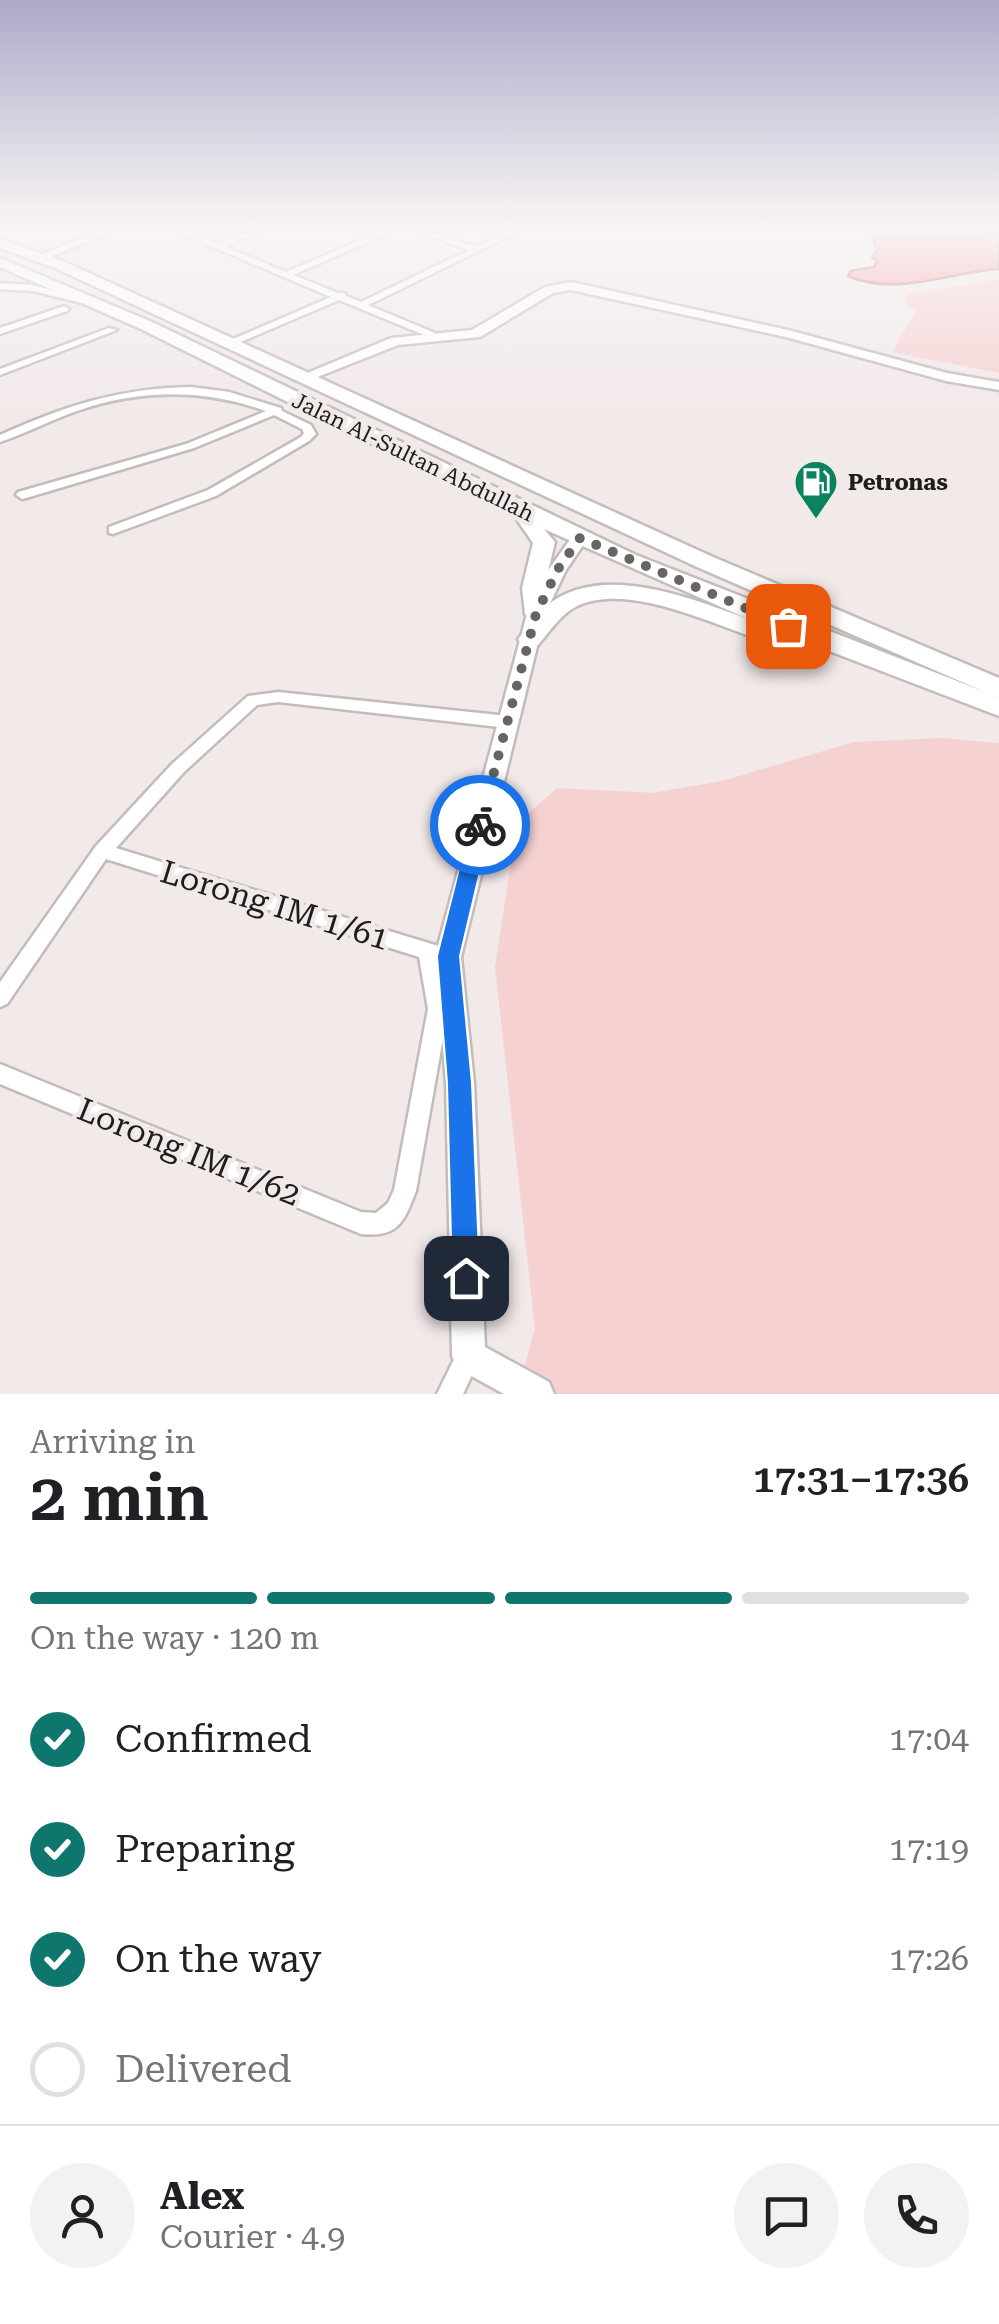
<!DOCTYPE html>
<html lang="en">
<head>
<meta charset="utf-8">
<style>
  body { margin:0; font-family:"Roboto Serif",serif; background:#f2f2f2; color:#202124; height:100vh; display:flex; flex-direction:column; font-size:38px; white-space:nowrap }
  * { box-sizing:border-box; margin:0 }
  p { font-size:32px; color:#757577 }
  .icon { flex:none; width:55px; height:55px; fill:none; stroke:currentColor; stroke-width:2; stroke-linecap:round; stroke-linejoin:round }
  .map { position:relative; height:1394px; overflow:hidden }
  .sheet { display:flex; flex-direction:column; background:#fff; flex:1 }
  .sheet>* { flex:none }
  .pin { position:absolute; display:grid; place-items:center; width:85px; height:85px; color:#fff; margin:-42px; border-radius:20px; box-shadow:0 5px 15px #0006 }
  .courier { position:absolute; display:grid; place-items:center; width:100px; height:100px; margin:-50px; border:8px solid #1a73e8; border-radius:50%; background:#fff; color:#222; box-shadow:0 2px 12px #0007 }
  .headline em { font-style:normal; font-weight:600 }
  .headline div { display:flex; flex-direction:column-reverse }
  .headline { display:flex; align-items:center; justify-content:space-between; height:170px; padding:0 30px }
  h1 { font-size:65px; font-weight:600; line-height:75px }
  .bar { display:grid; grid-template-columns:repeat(4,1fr); gap:15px 10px; align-content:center; height:120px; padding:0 30px }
  .bar i { height:12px; border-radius:8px; background:#e0e0e0 }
  .bar .selected { background:#0f766e }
  .bar p { grid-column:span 4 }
  .line { display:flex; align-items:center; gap:25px; padding:0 30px; border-top:2px solid #e0e0e0 }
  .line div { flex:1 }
  .round { display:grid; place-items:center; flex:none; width:105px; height:105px; border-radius:52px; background:#f2f2f2 }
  ol { padding:0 30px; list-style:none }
  li { display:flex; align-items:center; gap:30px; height:110px }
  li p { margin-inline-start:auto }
  li .icon { padding:10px; border-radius:50%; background:#0f766e; color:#fff; stroke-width:4 }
  li:last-child { color:#757577 }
  li i { width:55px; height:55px; border:5px solid #e0e0e0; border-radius:50% }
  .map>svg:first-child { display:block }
</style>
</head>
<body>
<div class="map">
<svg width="999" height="1394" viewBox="0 0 999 1394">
  <rect width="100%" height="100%" fill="#f2e9e9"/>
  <path fill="#f6d1d2" d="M999,280V373L892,352L917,310L903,302L908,294Z
    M942,738L999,743V1394H517L535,1328L495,967L517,823L557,788L653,793L722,781L854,742Z"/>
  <path fill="#f49a9e" stroke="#b47477" stroke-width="2.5" d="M887,227H972L999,233V269C950,272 897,297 848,276L851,271L874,267L877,261L872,257L877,250L872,235Z"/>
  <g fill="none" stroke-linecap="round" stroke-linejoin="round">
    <defs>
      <path id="minor" d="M166,227H177L217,243L261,227H273L224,246L286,272L391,227H402L293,275L338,293H345L346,296L361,302L469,250L405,227H417L476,247L517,227H528L368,305L435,333V337H429L339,300L229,347L224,344L226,342L331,297Z
        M566,227H574L575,228L571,230Z
        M0,283L33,285L87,300L82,303L33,291L0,289Z
        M64,306L69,309L67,311L0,334V328Z
        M109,328L117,330L0,375V369Z
        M191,387L229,392L281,408L282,411L311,425L316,434L309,441L216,496L113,534L109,533V527L208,490L301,437L304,433L302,429L274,415L194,448L26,498L22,499L16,495L18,492L186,444L266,411C204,389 142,389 80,410C53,419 27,433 0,442V435C64,406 120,388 191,387Z
        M278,692L508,716L513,718L516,722L513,726L508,728L278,702L257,705L184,772L116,848L445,948L447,954L445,960L439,962L448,1009L416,1191C404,1222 398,1238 361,1234L0,1084V1064L361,1212L376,1213L388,1203L394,1190L428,1009L419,957L106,859L7,1004L0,1007V982L96,846L172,764L248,696Z
        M469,1344L478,1347L481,1356L463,1394H437L460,1347Z"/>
      <path id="tertiary" d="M108,227H123L43,260L33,258Z
        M571,282L788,330L947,373L999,382V390L946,381L786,337L571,290L553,293L480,337L398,345L305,382L293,379L391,338L472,330L545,287Z
        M580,533L588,538L566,570L545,614L461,957L474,1083L485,1347L549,1382L554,1394H504L457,1368L452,1356L446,1083L435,957L527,614L549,569L574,534Z"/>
      <path id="primary" d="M0,239L65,262L713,557L999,678V697L995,696L999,697V716L790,636L788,644L780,646C725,631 632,580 577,606C561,614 550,631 538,645H522L518,639L533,621L525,614L522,588L533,543L513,514L141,329L0,267V258L152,322L636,555L985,692L697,567L55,268L0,248ZM544,529L746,618C689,598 601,561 546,606L544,588L555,542Z"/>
    </defs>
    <use href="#minor" stroke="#c4bcbc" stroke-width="5"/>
    <use href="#tertiary" stroke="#c4bcbc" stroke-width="5"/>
    <use href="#primary" stroke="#c4bcbc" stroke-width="5"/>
    <use href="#minor" fill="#fff" fill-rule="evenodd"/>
    <use href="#tertiary" fill="#fff" fill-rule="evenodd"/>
    <use href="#primary" fill="#fff" fill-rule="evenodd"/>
  </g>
  <linearGradient id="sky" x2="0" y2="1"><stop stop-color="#adaaca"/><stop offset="0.54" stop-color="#f9f5f5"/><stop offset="1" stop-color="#f9f5f5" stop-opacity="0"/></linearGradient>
  <rect width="999" height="422" fill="url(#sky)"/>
  <path fill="#1a73e8" d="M480,817L490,825L459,956L471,1083L479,1278L475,1287L466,1291L457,1287L453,1278L448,1083L438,956L471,825Z"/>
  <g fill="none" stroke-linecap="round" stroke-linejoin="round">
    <path stroke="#696464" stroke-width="10" stroke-dasharray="0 18" d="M480,825L536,614L558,569L580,538L788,626"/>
  </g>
  <defs>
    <symbol id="fuel-pin" viewBox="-11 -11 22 30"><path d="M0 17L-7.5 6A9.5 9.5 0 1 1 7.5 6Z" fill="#0b8260" stroke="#f2e9e9"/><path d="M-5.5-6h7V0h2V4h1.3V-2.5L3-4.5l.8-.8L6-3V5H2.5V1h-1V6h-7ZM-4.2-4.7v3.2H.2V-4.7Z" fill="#fff"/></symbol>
  </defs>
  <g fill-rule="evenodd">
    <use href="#fuel-pin" x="791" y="457" width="50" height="68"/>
  </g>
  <g text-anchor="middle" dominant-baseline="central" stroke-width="9" stroke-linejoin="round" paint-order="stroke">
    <g font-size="22" fill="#1f1c1c" stroke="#f2e9e9">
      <text transform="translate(413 457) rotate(26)">Jalan Al-Sultan Abdullah</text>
    </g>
    <g font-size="22" font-weight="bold" fill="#1f1c1c" stroke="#f2e9e9" text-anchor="start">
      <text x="848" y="482">Petronas</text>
    </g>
    <g font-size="32" fill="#1f1c1c" stroke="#f2e9e9">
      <text transform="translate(275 905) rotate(17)">Lorong IM 1/61</text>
      <text transform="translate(189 1152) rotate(22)">Lorong IM 1/62</text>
    </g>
  </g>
</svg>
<div class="pin" style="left:788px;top:626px;background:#ea580c"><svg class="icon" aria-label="bag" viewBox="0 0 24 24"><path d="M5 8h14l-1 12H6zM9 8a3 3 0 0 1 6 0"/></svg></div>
<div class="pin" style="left:466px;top:1278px;background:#1f2937"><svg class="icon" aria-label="home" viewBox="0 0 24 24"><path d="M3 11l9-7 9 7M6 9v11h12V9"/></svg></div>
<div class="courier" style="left:480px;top:825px"><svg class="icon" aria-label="bike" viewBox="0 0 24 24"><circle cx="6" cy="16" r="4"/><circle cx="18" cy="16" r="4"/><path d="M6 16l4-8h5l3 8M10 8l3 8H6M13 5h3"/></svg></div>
</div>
<section class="sheet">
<div class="headline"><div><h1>2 min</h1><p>Arriving in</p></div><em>17:31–17:36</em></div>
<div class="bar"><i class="selected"></i><i class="selected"></i><i class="selected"></i><i></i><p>On the way · 120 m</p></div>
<ol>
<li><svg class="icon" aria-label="check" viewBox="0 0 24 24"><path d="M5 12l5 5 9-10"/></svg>Confirmed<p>17:04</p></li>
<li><svg class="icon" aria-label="check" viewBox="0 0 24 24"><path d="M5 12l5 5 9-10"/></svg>Preparing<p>17:19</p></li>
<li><svg class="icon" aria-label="check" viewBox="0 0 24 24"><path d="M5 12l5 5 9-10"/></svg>On the way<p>17:26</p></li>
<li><i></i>Delivered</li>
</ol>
<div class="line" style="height:180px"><a class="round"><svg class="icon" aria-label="person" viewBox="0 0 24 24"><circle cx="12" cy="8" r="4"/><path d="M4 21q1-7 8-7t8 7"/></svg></a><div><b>Alex</b><p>Courier · 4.9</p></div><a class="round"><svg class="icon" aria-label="chat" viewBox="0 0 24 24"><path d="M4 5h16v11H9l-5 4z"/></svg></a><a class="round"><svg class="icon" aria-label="phone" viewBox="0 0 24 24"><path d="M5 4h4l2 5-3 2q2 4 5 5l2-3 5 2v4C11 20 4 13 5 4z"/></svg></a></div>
</section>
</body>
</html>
